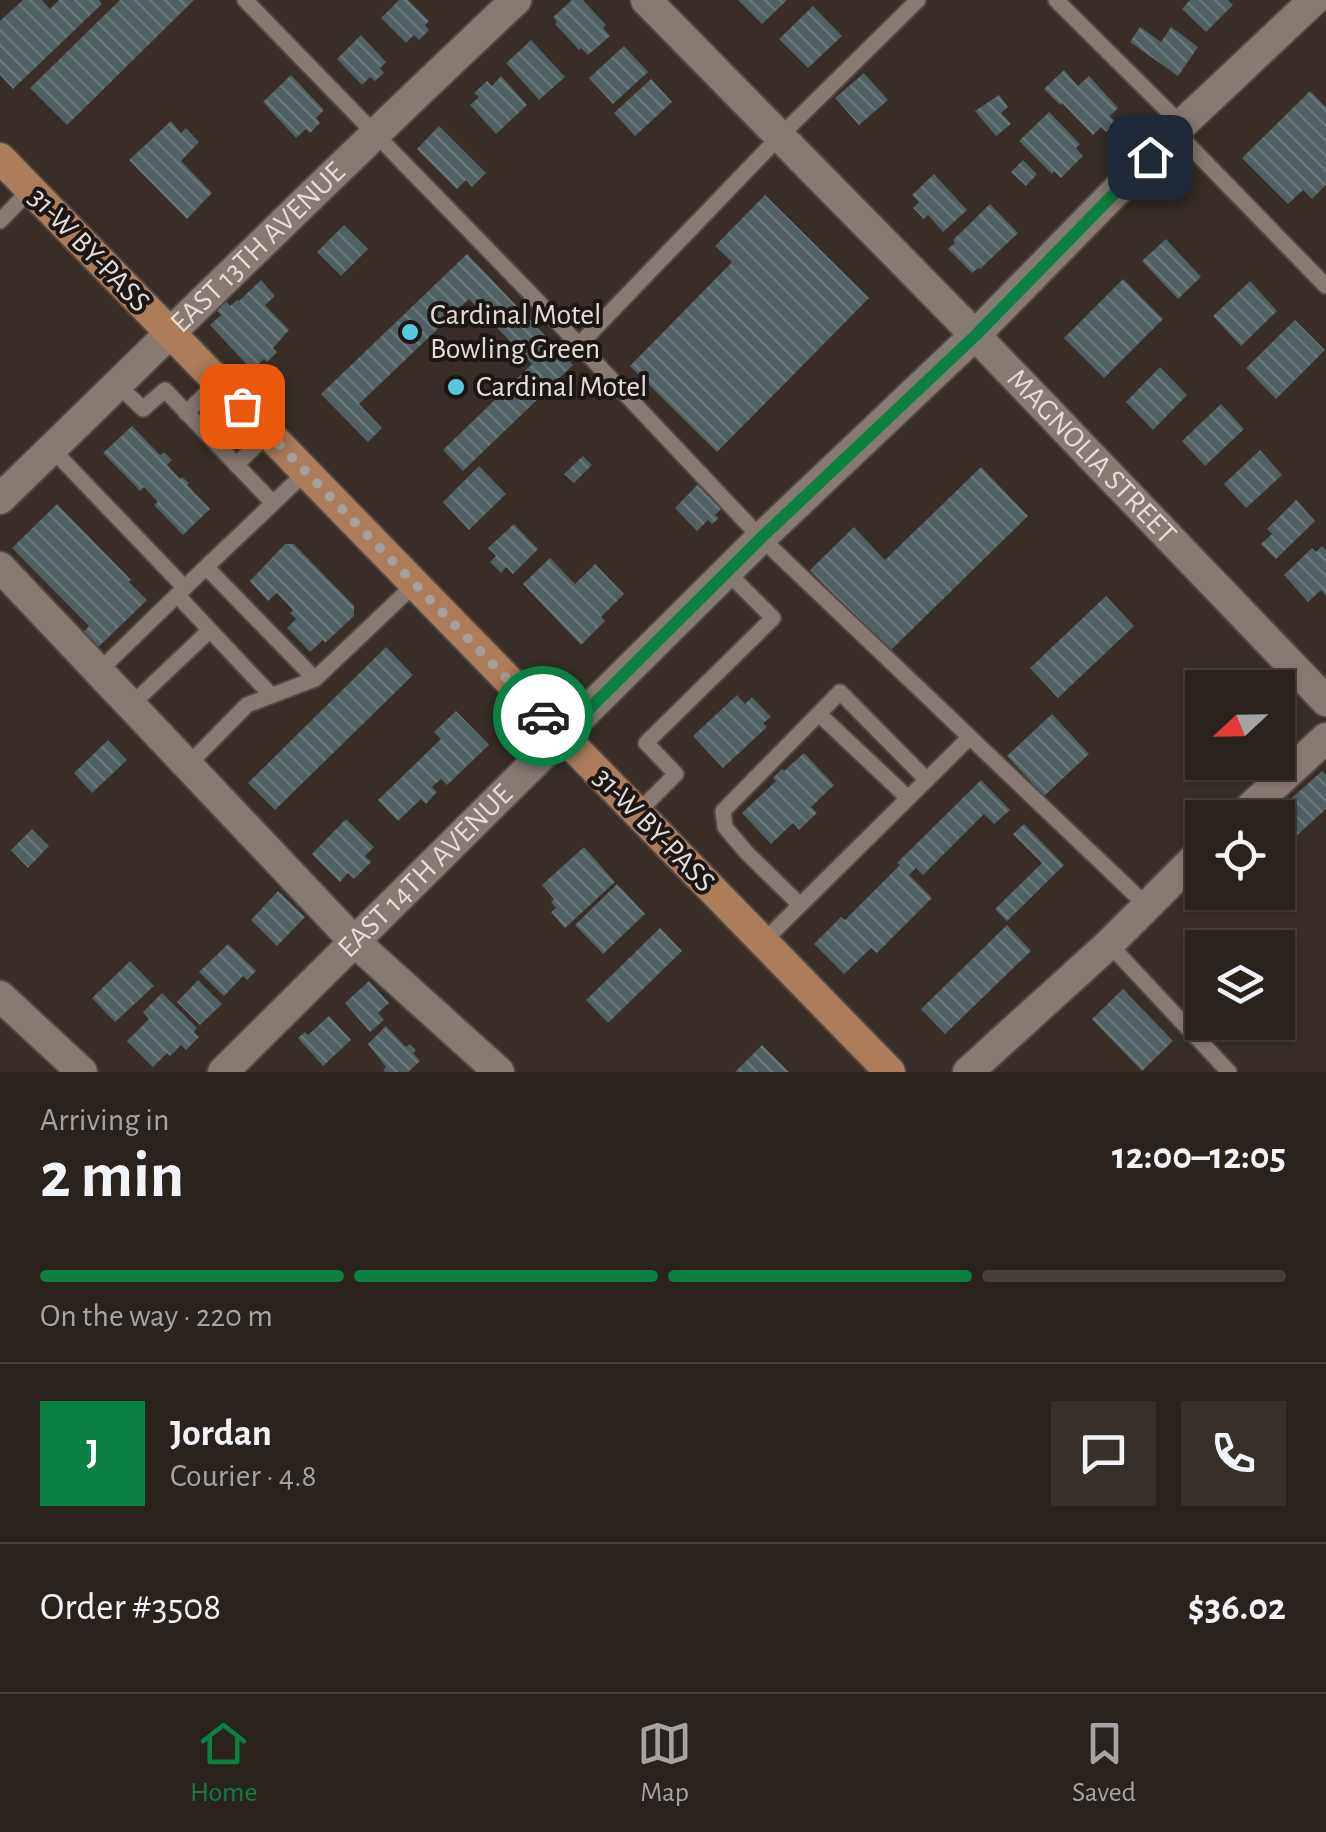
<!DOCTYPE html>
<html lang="en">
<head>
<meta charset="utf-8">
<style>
  body { margin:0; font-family:"Alegreya Sans",sans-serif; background:#362f2a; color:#f1f3f6; height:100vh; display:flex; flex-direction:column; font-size:38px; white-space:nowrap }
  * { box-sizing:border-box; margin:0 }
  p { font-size:32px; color:#a5a4a4 }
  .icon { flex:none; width:55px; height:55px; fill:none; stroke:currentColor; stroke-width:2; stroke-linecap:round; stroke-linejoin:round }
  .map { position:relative; height:1072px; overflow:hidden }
  .panel { display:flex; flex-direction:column; background:#2a221d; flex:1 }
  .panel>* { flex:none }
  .needle { width:65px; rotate:248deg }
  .buttons { position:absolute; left:1185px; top:670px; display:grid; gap:20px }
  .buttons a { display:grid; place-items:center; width:110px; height:110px; border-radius:0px; background:#2a221d; box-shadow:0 2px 8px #0004,0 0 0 2px #463f3b; font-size:50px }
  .pin { position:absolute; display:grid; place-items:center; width:85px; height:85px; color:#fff; margin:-42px; border-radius:20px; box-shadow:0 5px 15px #0006 }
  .courier { position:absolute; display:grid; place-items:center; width:100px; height:100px; margin:-50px; border:8px solid #0b8043; border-radius:50%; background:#fff; color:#222; box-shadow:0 2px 12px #0007 }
  .summary em { font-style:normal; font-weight:700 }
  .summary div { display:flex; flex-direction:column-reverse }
  .summary { display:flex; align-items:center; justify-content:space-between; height:170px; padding:0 40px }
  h1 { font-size:65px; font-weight:700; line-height:75px }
  .bar { display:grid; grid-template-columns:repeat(4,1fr); gap:15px 10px; align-content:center; height:120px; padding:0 40px }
  .bar i { height:12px; border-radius:8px; background:#463f3b }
  .bar .on { background:#0b8043 }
  .bar p { grid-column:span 4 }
  .line { display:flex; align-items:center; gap:25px; padding:0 40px; border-top:2px solid #463f3b }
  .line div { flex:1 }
  .round { display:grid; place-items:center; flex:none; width:105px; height:105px; border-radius:0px; background:#362f2a }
  .tab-bar { display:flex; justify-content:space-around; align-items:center; height:140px; border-top:2px solid #463f3b; background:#2a221d; font-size:28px; color:#a5a4a4 }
  .tab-bar a { display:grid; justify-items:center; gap:5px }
  .tab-bar .on { color:#0b8043 }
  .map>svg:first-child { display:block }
</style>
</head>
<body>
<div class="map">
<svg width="1326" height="1072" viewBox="0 0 1326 1072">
  <defs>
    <pattern id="building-back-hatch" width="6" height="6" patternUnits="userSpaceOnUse" patternTransform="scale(2.5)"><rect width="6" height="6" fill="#516063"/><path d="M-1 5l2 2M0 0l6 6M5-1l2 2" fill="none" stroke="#6a7679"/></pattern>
  </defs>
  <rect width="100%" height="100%" fill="#382e27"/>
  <path fill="url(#building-back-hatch)" d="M23,0H42L50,9L59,0H99L102,4L13,89L0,75V21Z
    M120,0H194L67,125L30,88Z
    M399,0H408L429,21L425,25L429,30L419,40L414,35L406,43L381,18Z
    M572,0H583L606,25L603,28L610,36L588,55L581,48L579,50L555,24L557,22L553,17Z
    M738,0H787L762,24Z
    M1190,0H1228L1233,5L1206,32L1182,9Z
    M813,6L842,36L808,68L779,39Z
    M1140,27L1161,42L1171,27L1198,47L1178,76L1130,42Z
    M361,35L386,62L380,68L384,73L375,81L370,77L362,85L337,59Z
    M531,40L565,77L539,100L506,63Z
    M624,46L648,72L613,104L589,78Z
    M1064,70L1078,86L1089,76L1118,108L1110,116L1116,123L1106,132L1101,127L1093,135L1062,103L1060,105L1044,89Z
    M864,73L888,100L859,125L835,98Z
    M291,75L324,110L316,118L320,123L310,133L306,129L296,138L263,102Z
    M501,76L527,105L496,134L470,105L479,97L474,93L487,81L492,86Z
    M651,79L672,102L635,136L614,113Z
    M1310,91L1326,107V185L1312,199L1303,190L1288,204L1242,158Z
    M999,95L1008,107L1001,113L1011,124L996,136L975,111Z
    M1049,112L1080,144L1076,148L1083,156L1061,178L1054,171L1052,174L1019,141Z
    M171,121L181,133L186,128L199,142L181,161L212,193L187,219L129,160Z
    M439,126L486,173L472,187L466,180L457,189L417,149Z
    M1023,160L1037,174L1026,186L1011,172Z
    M934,174L967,210L943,232L928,215L924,219L913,208L919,202L912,195Z
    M765,195L869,298L717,452L630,366L732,262L715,246Z
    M990,204L1018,233L980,269L978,268L972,273L948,249L955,243L953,240Z
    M344,225L368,249L341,276L317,252Z
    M1166,239L1201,277L1178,299L1142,261Z
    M467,254L573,365L463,471L443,450L532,364L469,299L359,404L382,428L368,442L321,394Z
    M1123,279L1163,319L1104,378L1064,338Z
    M261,280L275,296L265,305L289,330L273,348L277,352L267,362L264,359L252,370L210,325L221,315L217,311L226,302L230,306L237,300L239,301Z
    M1250,281L1277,311L1241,346L1213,316Z
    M1295,320L1325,350L1276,399L1246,368Z
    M1160,367L1187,395L1153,430L1126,402Z
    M1221,404L1244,429L1205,466L1182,441Z
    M132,426L160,455L164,452L172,460L167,465L180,479L182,477L189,483L187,485L210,509L183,535L154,505L158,502L144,487L140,491L103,453Z
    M1260,450L1282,475L1246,508L1224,484Z
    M583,456L592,465L574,483L564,474Z
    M479,466L506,494L469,530L443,502Z
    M981,467L1028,516L889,652L810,570L854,527L885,560Z
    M699,483L723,507L715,515L719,518L712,524L708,520L697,531L675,508Z
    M1296,500L1315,521L1276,559L1261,544L1272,534L1267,529Z
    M57,504L131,580L129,582L147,600L88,657L73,642L89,626L12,548Z
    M514,524L538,549L513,574L506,567L501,573L490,562L496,556L488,548Z
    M285,544H294L354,606V616L325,643L323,640L310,652L287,628L296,619L290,613L293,610L277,593L268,601L250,581Z
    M1322,546L1326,550V596L1321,590L1308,602L1284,575L1312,548L1316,552Z
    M550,558L575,584L595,564L624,594L601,617L605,621L581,645L523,584Z
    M1106,596L1134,626L1058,698L1030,668Z
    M386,647L413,675L275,810L248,783Z
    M737,695L745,704L752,697L771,717L763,723L767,727L723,768L693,736Z
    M456,711L489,745L447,785L441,779L432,787L437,792L426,804L421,799L398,821L378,800L441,739L434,732Z
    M1052,714L1089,754L1044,796L1007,756Z
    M108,740L127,760L92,793L74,773Z
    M804,753L834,785L811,807L817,813L799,830L793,823L771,844L742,813L776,781L773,778L782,769L784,771Z
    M1322,771L1326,775V809L1295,837L1274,814Z
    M981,780L1010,810L994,824L984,814L923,875L916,868L909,875L932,898L877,953L871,948L844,974L814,944L841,917L845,920L900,865L897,863Z
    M346,819L374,847L365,856L371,862L354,879L348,873L340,882L312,854Z
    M1024,824L1064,865L1007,921L995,909L1042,863L1013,834Z
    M32,829L49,846L28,868L11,850Z
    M584,847L615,882L565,928L551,912L556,908L551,902L554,899L542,885Z
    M617,884L645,914L603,954L575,925Z
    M278,891L305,917L277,946L251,920Z
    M1007,925L1031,951L945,1034L921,1009Z
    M660,928L682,951L608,1023L586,1000Z
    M228,944L256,971L247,980L243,976L224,996L199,972Z
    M130,961L154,986L115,1022L92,998Z
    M198,980L222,1004L200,1025L177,1002Z
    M369,981L389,1003L378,1013L384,1020L370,1032L345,1003Z
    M1123,989L1173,1041L1142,1071L1092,1019Z
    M162,993L197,1028L194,1032L199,1037L186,1050L181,1045L170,1056L167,1053L153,1067L127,1041L149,1019L143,1012Z
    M329,1016L351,1040L323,1066L298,1038L305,1032L308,1035Z
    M386,1026L406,1047L410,1044L416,1050L413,1053L420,1061L408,1072H385L383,1070L386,1067L368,1044Z
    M762,1045L789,1072H735Z"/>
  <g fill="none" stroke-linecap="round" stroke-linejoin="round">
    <defs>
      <path id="lane" d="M245,0L529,292L761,538L1146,905
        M1056,0L1182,125
        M1175,131L1326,286
        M0,221L31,189
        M579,345L780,136L918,0
        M118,385L143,409L165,390L273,503
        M186,413L218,382
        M52,449L185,588
        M236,465L268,434
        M306,472L206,567L315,679L415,584
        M177,595L270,694
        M99,671L206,567
        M131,705L210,630
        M819,714L908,798
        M188,765L247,705L315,679
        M637,813L676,774L646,743L773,618L727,572
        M800,905L746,852L725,827L723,811L840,692L927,780
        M763,942L970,737
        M1109,944L1229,1072"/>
      <g id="street">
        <path id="s1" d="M646,0L975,335L1326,701"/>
        <path id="s2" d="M0,499C172,332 341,164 516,0"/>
        <path d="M0,567L354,941L499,1072"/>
        <path d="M1239,818L1326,738"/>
        <path d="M0,996L82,1072"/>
        <path id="s3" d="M223,1072L761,538L975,335L1175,131L1314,0"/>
        <path d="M968,1072L1109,944L1202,851"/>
      </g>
      <path id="primary" d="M0,158L890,1072"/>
    </defs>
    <use href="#lane" stroke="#524944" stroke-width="19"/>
    <use href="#street" stroke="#524944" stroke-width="34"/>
    <use href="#primary" stroke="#524944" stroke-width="34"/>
    <use href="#lane" stroke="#877a72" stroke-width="15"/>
    <use href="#street" stroke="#877a72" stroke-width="30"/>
    <use href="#primary" stroke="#ac7c5b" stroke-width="30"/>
  </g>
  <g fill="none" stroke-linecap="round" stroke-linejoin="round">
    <path stroke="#a79f99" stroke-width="10" stroke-dasharray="0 18" d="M242,406L543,716"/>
    <path stroke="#0b8043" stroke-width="12" d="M543,716L562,736L761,538L976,335L1150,157"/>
  </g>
  <g fill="#56c9e1" stroke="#1c1714" stroke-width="4">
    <circle cx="410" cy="332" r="10"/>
    <circle cx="456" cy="387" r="10"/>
  </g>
  <g text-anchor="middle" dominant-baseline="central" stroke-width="8" stroke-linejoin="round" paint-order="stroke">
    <g font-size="30" fill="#e3dcd7" stroke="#1c1714">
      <text stroke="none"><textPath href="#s2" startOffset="360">EAST 13TH AVENUE</textPath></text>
      <text transform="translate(89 250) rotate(46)">31-W BY-PASS</text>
      <text stroke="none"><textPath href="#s1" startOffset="638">MAGNOLIA STREET</textPath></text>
      <text transform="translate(654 830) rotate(46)">31-W BY-PASS</text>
      <text stroke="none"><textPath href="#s3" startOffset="285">EAST 14TH AVENUE</textPath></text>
    </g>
    <g font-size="30" fill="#e3dcd7" stroke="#1c1714" text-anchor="start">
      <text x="430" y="315">Cardinal Motel<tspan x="430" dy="34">Bowling Green</tspan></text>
      <text x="476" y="387">Cardinal Motel</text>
    </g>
  </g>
</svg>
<div class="buttons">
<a><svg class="needle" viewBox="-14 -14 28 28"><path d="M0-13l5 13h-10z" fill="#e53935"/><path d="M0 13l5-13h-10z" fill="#a5a4a4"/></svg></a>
<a><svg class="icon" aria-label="locate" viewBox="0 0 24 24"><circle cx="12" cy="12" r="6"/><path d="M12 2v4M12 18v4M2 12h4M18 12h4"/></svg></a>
<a><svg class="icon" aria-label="layers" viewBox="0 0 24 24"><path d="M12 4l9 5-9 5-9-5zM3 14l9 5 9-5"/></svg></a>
</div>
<div class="pin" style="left:242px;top:406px;background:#ea580c"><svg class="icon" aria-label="bag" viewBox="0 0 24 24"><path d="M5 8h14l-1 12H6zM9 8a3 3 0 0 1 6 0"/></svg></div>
<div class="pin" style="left:1150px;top:157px;background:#1f2937"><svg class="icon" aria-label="home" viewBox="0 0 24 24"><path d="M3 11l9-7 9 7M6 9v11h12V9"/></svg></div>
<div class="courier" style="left:543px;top:716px"><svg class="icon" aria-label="car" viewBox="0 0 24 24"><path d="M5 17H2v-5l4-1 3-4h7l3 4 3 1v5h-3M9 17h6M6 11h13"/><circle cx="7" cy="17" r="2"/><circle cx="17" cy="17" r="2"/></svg></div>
</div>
<section class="panel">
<div class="summary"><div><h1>2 min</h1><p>Arriving in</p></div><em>12:00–12:05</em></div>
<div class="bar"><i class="on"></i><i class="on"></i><i class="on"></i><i></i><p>On the way · 220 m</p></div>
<div class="line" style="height:180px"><b class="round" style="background:#0b8043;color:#fff">J</b><div><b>Jordan</b><p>Courier · 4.8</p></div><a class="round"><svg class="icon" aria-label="chat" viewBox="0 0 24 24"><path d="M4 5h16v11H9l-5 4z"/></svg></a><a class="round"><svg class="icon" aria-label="phone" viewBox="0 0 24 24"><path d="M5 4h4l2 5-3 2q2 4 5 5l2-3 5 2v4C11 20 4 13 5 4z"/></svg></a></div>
<div class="line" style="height:130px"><div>Order #3508</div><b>$36.02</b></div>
</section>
<nav class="tab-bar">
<a class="on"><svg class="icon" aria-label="home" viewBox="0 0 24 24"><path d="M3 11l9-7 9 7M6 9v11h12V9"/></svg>Home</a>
<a><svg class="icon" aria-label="map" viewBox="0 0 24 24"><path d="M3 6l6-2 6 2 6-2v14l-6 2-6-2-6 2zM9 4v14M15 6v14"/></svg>Map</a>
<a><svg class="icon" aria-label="saved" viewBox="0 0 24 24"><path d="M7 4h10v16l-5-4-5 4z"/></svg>Saved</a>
</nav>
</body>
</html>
